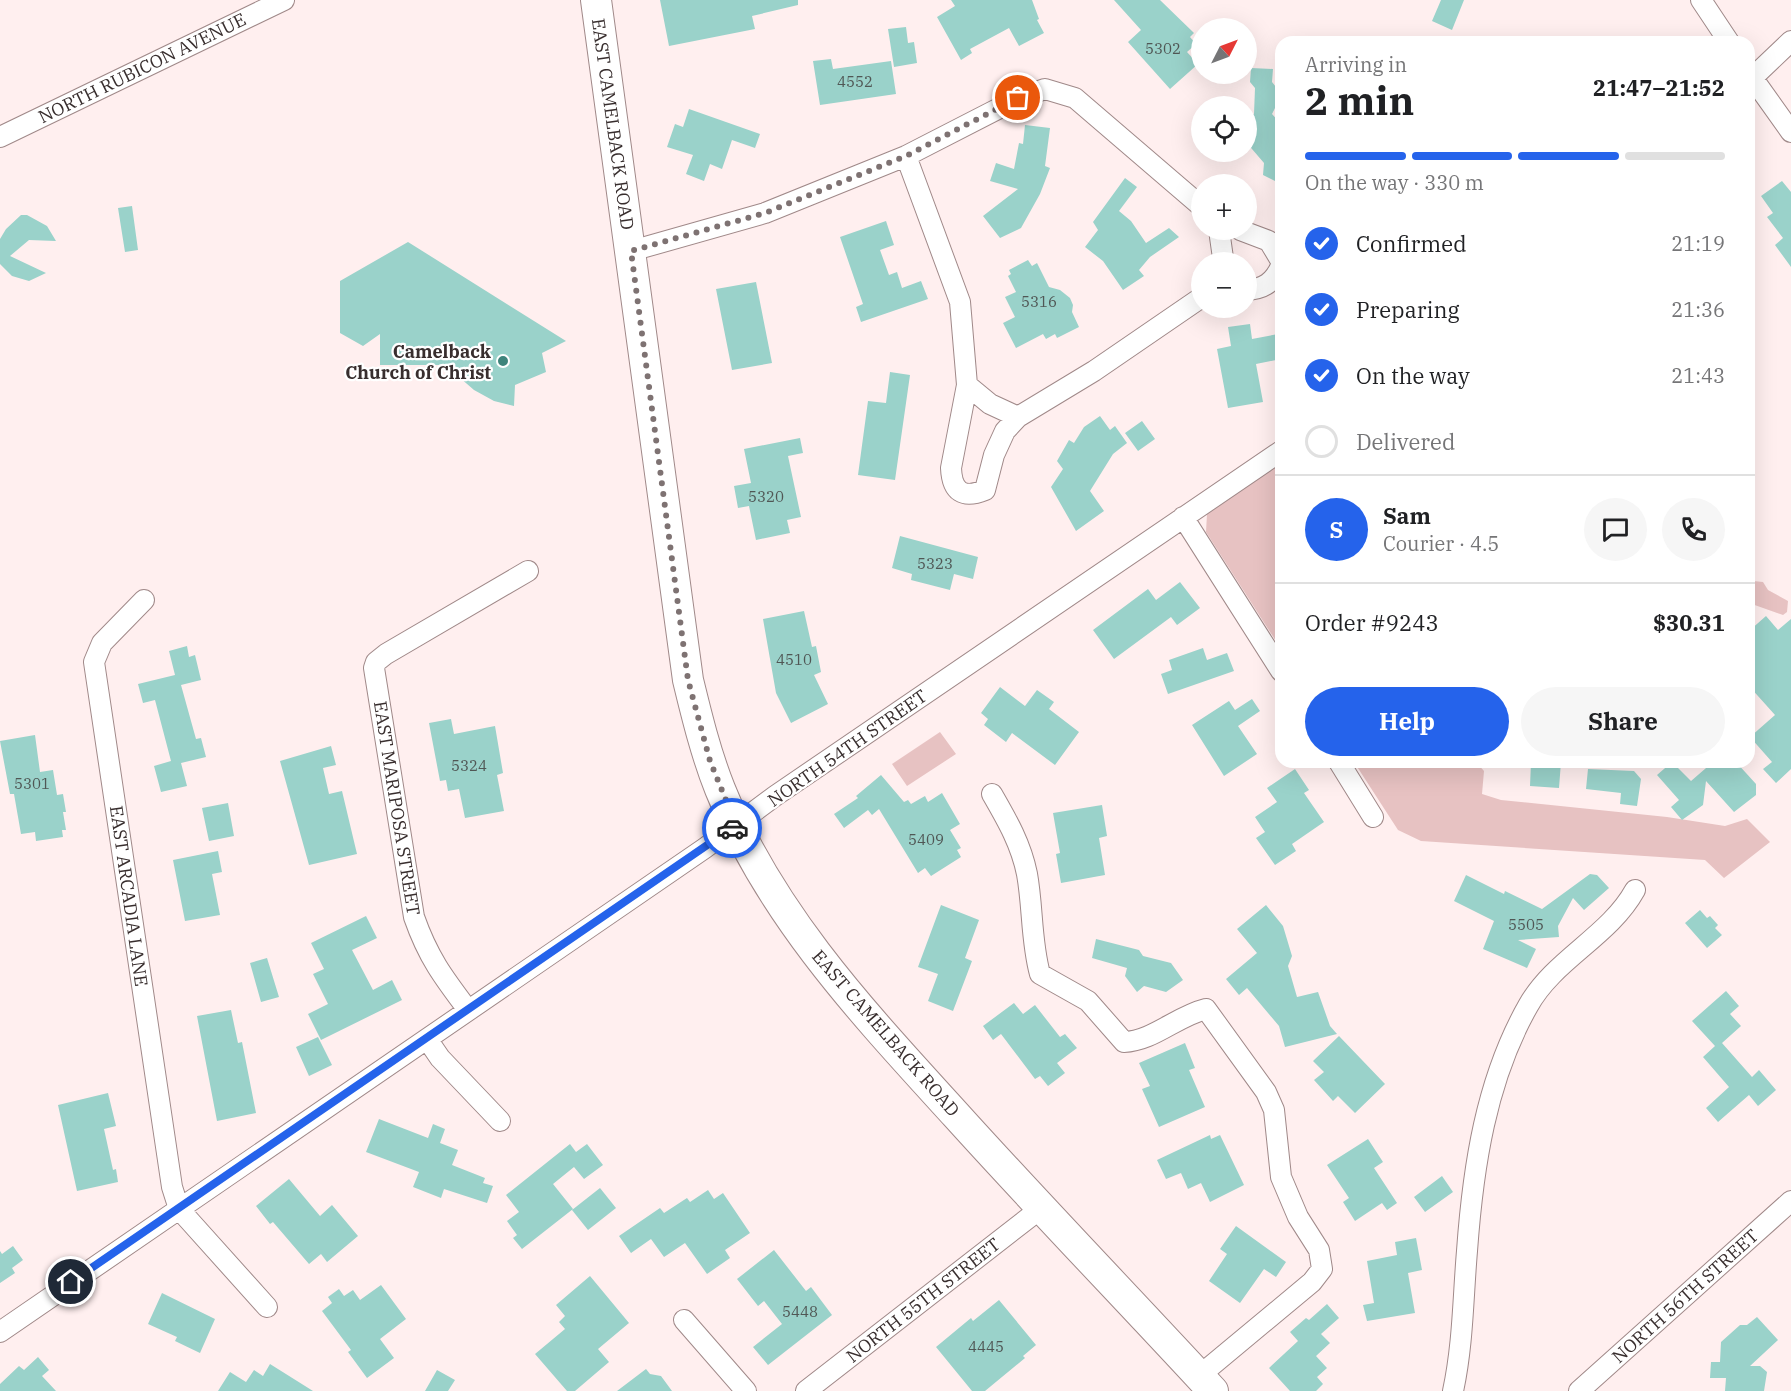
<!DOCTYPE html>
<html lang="en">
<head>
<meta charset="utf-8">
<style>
  body { margin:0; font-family:"IBM Plex Serif",serif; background:#f6f6f6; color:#202124; height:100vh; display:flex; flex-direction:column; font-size:22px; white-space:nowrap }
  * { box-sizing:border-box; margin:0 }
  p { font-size:20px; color:#757577 }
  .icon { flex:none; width:33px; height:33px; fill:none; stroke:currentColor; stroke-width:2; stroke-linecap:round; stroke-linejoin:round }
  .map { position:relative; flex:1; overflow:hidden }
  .details { position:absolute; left:1275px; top:36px; width:480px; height:732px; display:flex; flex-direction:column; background:#fff; border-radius:18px; box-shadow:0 6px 24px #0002 }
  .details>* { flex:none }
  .needle { width:39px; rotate:48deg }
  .buttons { position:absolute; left:1191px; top:18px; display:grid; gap:12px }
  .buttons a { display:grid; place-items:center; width:66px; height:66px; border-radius:50%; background:#fff; box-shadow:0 6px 24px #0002; font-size:30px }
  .pin { position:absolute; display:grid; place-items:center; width:51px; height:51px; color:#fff; margin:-26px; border:3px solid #fff; border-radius:50%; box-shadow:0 2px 6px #0007 }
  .courier { position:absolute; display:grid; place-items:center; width:60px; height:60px; margin:-30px; border:4px solid #2563eb; border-radius:50%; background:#fff; color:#222; box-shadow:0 2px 8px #0007 }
  .summary em { font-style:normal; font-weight:700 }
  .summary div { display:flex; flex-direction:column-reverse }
  .summary { display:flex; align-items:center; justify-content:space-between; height:102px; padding:0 30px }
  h1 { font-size:39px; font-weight:700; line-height:45px }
  .bar { display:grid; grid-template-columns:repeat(4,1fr); gap:9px 6px; align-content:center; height:72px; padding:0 30px }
  .bar i { height:8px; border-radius:4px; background:#e0e0e0 }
  .bar .selected { background:#2563eb }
  .bar p { grid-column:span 4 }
  .line { display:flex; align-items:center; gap:15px; padding:0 30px; border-top:2px solid #e0e0e0 }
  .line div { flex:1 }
  .round { display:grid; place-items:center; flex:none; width:63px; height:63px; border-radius:32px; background:#f6f6f6 }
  ol { padding:0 30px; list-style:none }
  li { display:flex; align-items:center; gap:18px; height:66px }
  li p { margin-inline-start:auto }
  li .icon { padding:6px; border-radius:50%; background:#2563eb; color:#fff; stroke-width:4 }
  li:last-child { color:#757577 }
  li i { width:33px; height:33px; border:3px solid #e0e0e0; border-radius:50% }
  .button { display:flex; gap:12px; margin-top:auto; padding:12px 30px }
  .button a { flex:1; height:69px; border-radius:36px; background:#2563eb; color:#fff; font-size:24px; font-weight:700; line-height:69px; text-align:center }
  .button a+a { background:#f6f6f6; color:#202124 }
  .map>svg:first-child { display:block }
</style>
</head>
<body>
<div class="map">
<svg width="1791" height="1391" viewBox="0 0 1791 1391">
  <rect width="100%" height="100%" fill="#ffefef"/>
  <path fill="#e7c2c2" d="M1281,460V649L1206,532L1207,514Z
    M1749,576L1753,581L1763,582L1768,590L1788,601L1787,612L1783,615L1749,603Z
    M940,732L956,754L907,786L892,764Z
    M1354,762H1476L1484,771L1482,794L1501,800L1667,817L1725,826L1747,819L1770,842L1724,878L1705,860L1421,841L1398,830Z"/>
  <path fill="#9ad2ca" d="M660,0H798V5L752,16L755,29L669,46Z
    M951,0H1032L1039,19L1037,20L1044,33L1019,46L1009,28L970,49L972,53L961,60L937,17L955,6Z
    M1114,0H1160L1194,33L1190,37L1196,44L1187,52L1198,64L1170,89L1128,42L1141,30Z
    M1441,0H1464L1452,30L1432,21Z
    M906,27L908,43L914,42L917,63L894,67L888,29Z
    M831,59L833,69L891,61L896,94L820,105L813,61Z
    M1251,68L1273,69L1272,82L1276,87L1275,108L1272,114L1281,124V184L1263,175L1264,163L1246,142V120L1254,114L1255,88L1250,82Z
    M689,109L760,134L755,148L732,140L722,169L710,164L704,181L686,174L693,155L667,147L675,124L683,127Z
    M1025,125L1050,128L1045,166L1050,168L1040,194L1021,228L1000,238L983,216L1018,189L990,181L996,163L1014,169L1019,143L1023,144Z
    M1125,178L1137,187L1119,211L1131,221L1146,243L1169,228L1179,237L1150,257L1139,270L1144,276L1123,290L1103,261L1085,247L1098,230L1093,222Z
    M1782,181L1791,192V267L1775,245L1783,238L1767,217L1773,213L1761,196Z
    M132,206L138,250L125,252L118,208Z
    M21,215H27L47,226L56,241L29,240L10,256L46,273L29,281L12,276L0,264V239L6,229Z
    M886,221L894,245L880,250L889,275L897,272L902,288L921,281L928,299L861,322L856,307L863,304L840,237Z
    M408,242L566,341L542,353L546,372L515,385L514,406L494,401L474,390L459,377L452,365H380V334L363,346L340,333V281Z
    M1028,260L1032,266L1037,263L1049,287L1060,290L1070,298L1073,305L1072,312L1079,327L1057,338L1055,334L1046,339L1043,334L1016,348L1003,323L1015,317L1005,297L1016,292L1008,276L1011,274L1009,270Z
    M756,282L772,363L732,370L716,289Z
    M1250,324L1252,339L1278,334L1281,359L1256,364L1263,402L1228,408L1217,349L1231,346L1228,327Z
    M890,372L910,375L895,480L858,475L868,401L886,403Z
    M1100,416L1110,430L1115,426L1127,443L1113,454L1090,491L1104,511L1076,531L1051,487L1063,469L1057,461L1069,440L1074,443L1084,427Z
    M1142,421L1155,439L1138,451L1125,433Z
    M800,438L803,453L788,456L801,517L787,520L790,533L756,540L749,506L738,508L734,486L751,483L744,449Z
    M900,536L978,557L973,579L954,574L950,590L911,580L912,574L892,568Z
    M1180,582L1200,608L1177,625L1171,617L1114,659L1093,630L1148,589L1156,600Z
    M804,611L812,647L816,646L821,672L814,675L828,704L791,723L776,693L763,619Z
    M1766,616L1778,630L1791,619V769L1776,783L1763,769L1772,762L1750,737L1775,715L1749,686V631Z
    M187,646L189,657L195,655L201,680L181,685L196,739L201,738L206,757L181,763L187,786L161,792L154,766L171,761L155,700L143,703L138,684L175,675L169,651Z
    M1203,648L1207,660L1227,653L1234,671L1168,694L1161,674L1172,670L1169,660Z
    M1000,687L1025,706L1037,690L1054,702L1049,709L1079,732L1055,765L1012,733L1006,742L984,725L988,719L981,713Z
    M1252,699L1260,711L1238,726L1257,754L1224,776L1192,725L1229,701L1235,710Z
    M451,719L454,734L495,726L503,773L497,775L504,811L465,818L459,789L448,791L446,780L440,781L429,723Z
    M35,735L40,772L53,770L57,795L63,794L66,812H63L66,830H62L63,837L36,841L35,832L21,834L14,794H10L0,741Z
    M331,746L336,765L323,768L329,794L342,791L357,854L309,865L280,761Z
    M1531,762H1561L1559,788L1530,786Z
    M1672,762L1691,781L1713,762H1736L1756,784V795L1734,812L1706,781L1703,805L1682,820L1671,807L1679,800L1657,775Z
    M1295,769L1309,790L1304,793L1324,822L1292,844L1296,851L1275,865L1256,838L1265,832L1255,817L1277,802L1267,788Z
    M1588,769L1634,771L1641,779L1637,806L1620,804L1621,793L1586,789Z
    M881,775L904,802L908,800L911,804L925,796L928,802L942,793L960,824L950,830L961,848L957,850L961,857L931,876L925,868L918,873L879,809L872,815L868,810L844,828L834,814L858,798L856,796Z
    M228,803L234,836L209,841L202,808Z
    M1102,805L1107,836L1099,838L1105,875L1061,883L1056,854L1060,853L1053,813Z
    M218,851L222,872L212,874L220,915L185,921L173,860Z
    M1590,874L1597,875L1609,888L1584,910L1573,898L1558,926L1559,937L1518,940L1536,949L1527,968L1483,949L1494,921L1454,901L1466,875L1504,894L1505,891L1542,909Z
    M941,905L979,920L965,958L972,961L953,1011L928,1001L938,974L918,967Z
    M1266,905L1283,926L1292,956L1288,966L1297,997L1318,992L1330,1026L1337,1034L1285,1047L1279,1026L1247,988L1239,995L1226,979L1257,953L1237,929Z
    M1700,910L1707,918L1710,916L1718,925L1715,928L1722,935L1707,948L1685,923Z
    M366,916L377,938L352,950L373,990L392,980L402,1000L321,1040L308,1014L328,1004L313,974L324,969L311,943Z
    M1096,939L1139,950L1143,956L1171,963L1183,980L1166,992L1144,986L1137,992L1125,976L1127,968L1092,958Z
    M267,958L279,997L261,1002L250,963Z
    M1726,991L1739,1006L1730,1014L1741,1026L1722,1043L1752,1077L1759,1070L1776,1090L1758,1106L1749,1095L1718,1122L1706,1108L1729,1087L1703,1057L1715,1046L1692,1021Z
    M1014,1003L1023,1014L1035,1005L1060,1037L1065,1034L1077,1048L1057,1063L1065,1073L1048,1086L1040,1076L1035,1079L1001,1034L993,1040L983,1026Z
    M231,1010L238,1043L242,1042L256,1113L217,1121L197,1016Z
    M1339,1036L1385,1084L1355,1113L1338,1096L1333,1101L1314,1080L1324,1072L1313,1061Z
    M318,1037L332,1065L309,1076L296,1047Z
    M1185,1043L1195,1068L1189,1070L1205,1107L1159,1127L1142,1089L1150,1086L1139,1063Z
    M108,1093L116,1126L104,1129L113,1170L116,1169L118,1182L77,1191L58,1105Z
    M379,1119L428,1138L433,1124L445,1129L440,1143L458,1150L452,1165L485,1178L483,1183L493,1186L487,1203L444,1189L441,1198L413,1187L419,1172L366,1152Z
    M1210,1135L1211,1139L1220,1135L1244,1185L1210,1202L1201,1183L1188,1189L1181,1173L1166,1179L1157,1160Z
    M1368,1139L1383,1162L1374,1168L1397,1203L1387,1210L1382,1203L1355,1221L1343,1202L1349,1198L1327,1165Z
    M570,1144L576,1152L587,1144L603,1165L584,1179L574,1167L553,1184L573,1209L522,1249L513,1238L517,1235L507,1221L519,1212L506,1195Z
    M1442,1176L1453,1192L1425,1212L1414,1197Z
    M289,1179L320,1216L332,1205L358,1236L327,1262L321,1254L309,1264L273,1222L270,1224L256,1206Z
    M600,1188L616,1208L588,1230L572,1210Z
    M708,1190L714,1199L723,1193L750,1233L725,1250L730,1258L707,1274L685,1243L664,1257L651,1239L631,1253L619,1236L660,1208L664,1213L687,1198L690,1202Z
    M1236,1226L1286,1262L1276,1277L1264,1269L1240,1303L1209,1281L1227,1254L1220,1249Z
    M1416,1238L1422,1270L1408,1273L1415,1313L1367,1321L1363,1305L1374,1303L1367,1261L1397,1255L1395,1242Z
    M13,1246L23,1260L12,1268L15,1273L0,1283V1251L2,1254Z
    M774,1250L806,1291L811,1287L832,1315L768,1365L753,1347L782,1324L764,1301L758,1306L737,1279Z
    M590,1276L629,1323L598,1349L609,1362L575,1391H567L535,1354L565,1329L559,1322L565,1316L556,1305Z
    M381,1285L406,1319L380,1339L394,1358L367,1378L348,1352L351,1350L322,1311L332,1303L328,1297L339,1289L344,1296L353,1290L360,1300Z
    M162,1293L215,1319L200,1353L175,1341L177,1337L148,1324Z
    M999,1300L1036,1345L1023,1356L1025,1358L985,1391H972L936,1347L971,1318L973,1321Z
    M1327,1304L1339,1318L1321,1334L1330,1343L1316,1356L1327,1368L1317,1377L1323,1384L1316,1391H1290L1269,1368L1298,1341L1290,1332L1306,1318L1309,1320Z
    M1757,1317L1778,1340L1750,1366H1760L1767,1372L1764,1391H1725L1726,1378H1710L1711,1362H1720L1721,1342L1740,1325H1747Z
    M38,1357L49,1370L42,1376L56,1391H0V1384L19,1366L24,1370Z
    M270,1364L313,1391H218L230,1372L246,1382L254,1370L263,1376Z
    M646,1369L650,1374L661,1376L672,1391H617Z
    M437,1370L455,1380L448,1391H425Z"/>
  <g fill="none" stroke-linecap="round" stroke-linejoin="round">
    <defs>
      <path id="street" d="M1701,0L1729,42
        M1749,73L1791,132
        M1749,81L1791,41
        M0,137L284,0
        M906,156L960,302L967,385L951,468C952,492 963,499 985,490L994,455L1005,431L1018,417L1094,371L1202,297
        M1219,230L1223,258L1222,262
        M1240,230L1269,241L1281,261
        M631,251L765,213L906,156L1019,98L1045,89L1075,98L1202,207
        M1246,290C1264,289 1274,282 1281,266
        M967,385L990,404L1018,417
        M1183,517L1281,671
        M144,600L102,643L94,662L172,1187L179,1209L267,1307
        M1339,762L1373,817
        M992,794C1007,820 1021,844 1027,874C1033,907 1031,942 1040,974L1088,1001L1124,1042C1153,1041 1177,1016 1206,1009L1266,1092L1274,1110L1281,1177L1298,1217L1319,1250L1322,1269L1312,1282L1199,1376
        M468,1010C443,977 428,957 414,917L374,668L376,662L386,654L528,571
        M427,1039L440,1058L500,1121
        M684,1320L746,1391
        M0,1332L705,848L775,796L1281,451
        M806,1391L1040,1209
        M1453,1391C1463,1345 1463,1298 1467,1251C1473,1167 1486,1080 1528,1006C1554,959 1609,937 1635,890
        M1579,1391L1791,1201"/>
      <path id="primary" d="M596,0L688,680C697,717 706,754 720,789C771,916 866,1016 956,1115C1040,1208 1128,1299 1213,1391"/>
    </defs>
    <use href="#street" stroke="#a08989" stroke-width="22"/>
    <use href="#primary" stroke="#a08989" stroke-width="32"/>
    <use href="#street" stroke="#fff" stroke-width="20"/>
    <use href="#primary" stroke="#fff" stroke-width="30"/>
  </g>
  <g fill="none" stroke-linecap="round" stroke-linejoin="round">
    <path stroke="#7e7272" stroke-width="6" stroke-dasharray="0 10.8" d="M732,828L736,825L710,761L688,680L631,251L765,213L906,156L1018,98"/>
    <path stroke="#2563eb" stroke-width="8" d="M71,1282L732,828"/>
  </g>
  <circle fill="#3e847b" stroke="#fff" stroke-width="2" cx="503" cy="361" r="6"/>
  <g text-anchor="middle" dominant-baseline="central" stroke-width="4.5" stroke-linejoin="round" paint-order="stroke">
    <g font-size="15" fill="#505755">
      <text x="1163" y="48">5302</text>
      <text x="855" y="81">4552</text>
      <text x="1039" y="301">5316</text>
      <text x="766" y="496">5320</text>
      <text x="935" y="563">5323</text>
      <text x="794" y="659">4510</text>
      <text x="469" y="765">5324</text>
      <text x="32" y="783">5301</text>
      <text x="926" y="839">5409</text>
      <text x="1526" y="924">5505</text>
      <text x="800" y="1311">5448</text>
      <text x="986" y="1346">4445</text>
    </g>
    <g font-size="18" fill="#382e2e" stroke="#fff">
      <text transform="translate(142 68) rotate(-26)">NORTH RUBICON AVENUE</text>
      <text transform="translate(613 124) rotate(82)">EAST CAMELBACK ROAD</text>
      <text transform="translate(847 748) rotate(-35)">NORTH 54TH STREET</text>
      <text transform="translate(397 808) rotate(81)">EAST MARIPOSA STREET</text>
      <text transform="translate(129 896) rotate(82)">EAST ARCADIA LANE</text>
      <text transform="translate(886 1033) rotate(49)">EAST CAMELBACK ROAD</text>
      <text transform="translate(1685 1296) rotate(-42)">NORTH 56TH STREET</text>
      <text transform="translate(923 1300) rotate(-38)">NORTH 55TH STREET</text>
    </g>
    <g font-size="18" font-weight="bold" fill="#382e2e" stroke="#fff" text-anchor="end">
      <text x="491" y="351">Camelback<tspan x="491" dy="21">Church of Christ</tspan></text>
    </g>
  </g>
</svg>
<div class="buttons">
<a><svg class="needle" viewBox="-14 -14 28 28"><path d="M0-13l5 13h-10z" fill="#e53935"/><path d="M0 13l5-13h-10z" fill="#757577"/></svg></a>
<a><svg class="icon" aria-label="locate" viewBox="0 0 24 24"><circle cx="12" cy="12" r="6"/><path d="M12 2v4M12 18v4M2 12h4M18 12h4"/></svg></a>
<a>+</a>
<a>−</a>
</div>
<div class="pin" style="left:1018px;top:98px;background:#ea580c"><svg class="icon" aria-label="bag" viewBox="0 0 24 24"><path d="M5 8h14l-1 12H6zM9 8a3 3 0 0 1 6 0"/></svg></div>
<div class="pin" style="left:71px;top:1282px;background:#1f2937"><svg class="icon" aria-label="home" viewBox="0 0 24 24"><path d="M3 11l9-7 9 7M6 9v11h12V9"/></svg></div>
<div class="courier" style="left:732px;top:828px"><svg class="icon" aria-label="car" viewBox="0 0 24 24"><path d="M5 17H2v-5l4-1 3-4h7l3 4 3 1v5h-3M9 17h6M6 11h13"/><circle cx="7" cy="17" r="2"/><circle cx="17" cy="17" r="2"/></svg></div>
<section class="details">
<div class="summary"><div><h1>2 min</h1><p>Arriving in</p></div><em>21:47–21:52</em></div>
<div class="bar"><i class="selected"></i><i class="selected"></i><i class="selected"></i><i></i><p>On the way · 330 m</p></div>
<ol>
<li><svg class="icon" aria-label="check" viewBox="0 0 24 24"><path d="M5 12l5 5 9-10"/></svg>Confirmed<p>21:19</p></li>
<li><svg class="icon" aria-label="check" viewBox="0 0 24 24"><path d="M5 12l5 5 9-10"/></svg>Preparing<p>21:36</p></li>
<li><svg class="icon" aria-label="check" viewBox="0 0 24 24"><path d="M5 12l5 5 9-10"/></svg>On the way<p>21:43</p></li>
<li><i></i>Delivered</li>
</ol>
<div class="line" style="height:108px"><b class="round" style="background:#2563eb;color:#fff">S</b><div><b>Sam</b><p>Courier · 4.5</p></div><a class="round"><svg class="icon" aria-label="chat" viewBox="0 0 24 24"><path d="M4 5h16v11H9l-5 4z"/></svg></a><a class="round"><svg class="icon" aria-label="phone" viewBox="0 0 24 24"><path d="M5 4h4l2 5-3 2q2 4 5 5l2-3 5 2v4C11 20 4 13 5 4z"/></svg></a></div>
<div class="line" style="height:78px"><div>Order #9243</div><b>$30.31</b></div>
<div class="button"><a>Help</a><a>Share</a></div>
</section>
</div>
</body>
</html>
